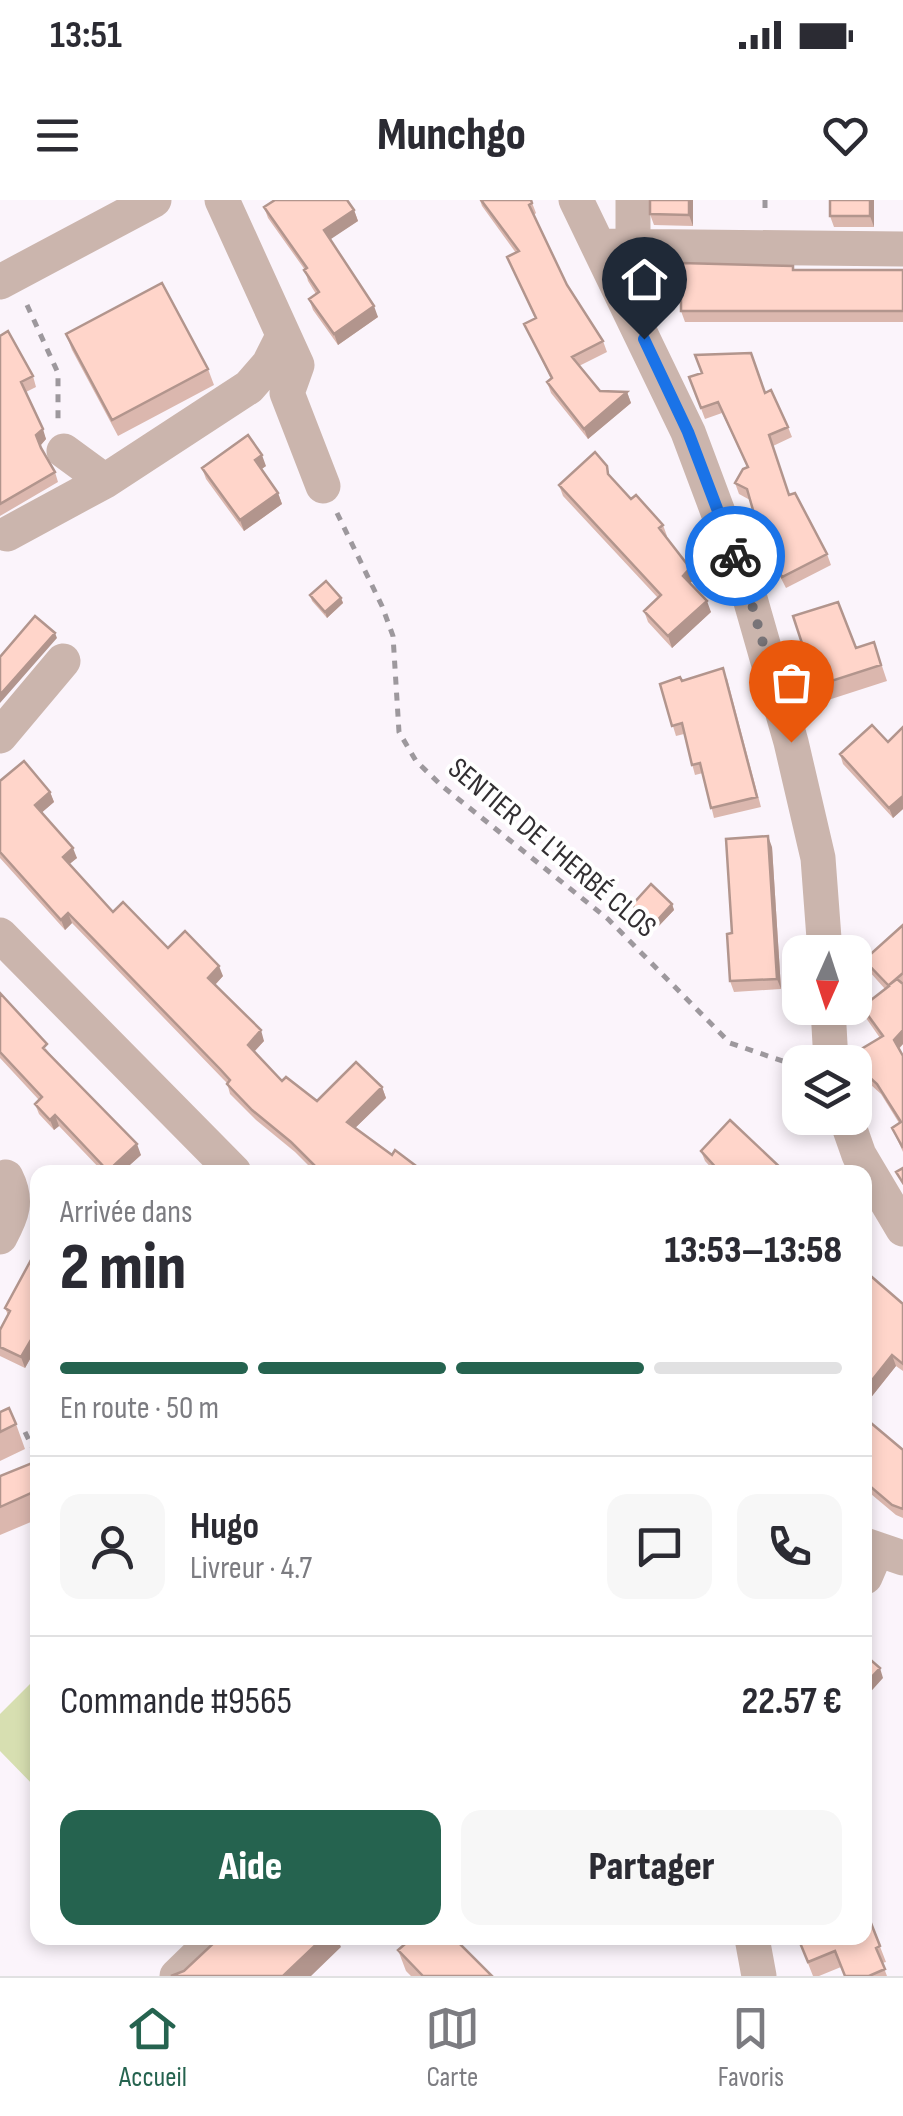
<!DOCTYPE html>
<html lang="fr">
<head>
<meta charset="utf-8">
<style>
  body { margin:0; font-family:"Sofia Sans Condensed",sans-serif; background:#f7f7f7; color:#2b2b33; height:100vh; display:flex; flex-direction:column; font-size:38px; white-space:nowrap }
  * { box-sizing:border-box; margin:0 }
  p { font-size:32px; color:#7c7c81 }
  .icon { flex:none; width:55px; height:55px; fill:none; stroke:currentColor; stroke-width:2; stroke-linecap:round; stroke-linejoin:round }
  .map { position:relative; flex:1; overflow:hidden }
  .details { position:absolute; left:30px; top:965px; width:842px; height:780px; display:flex; flex-direction:column; background:#fff; border-radius:20px; box-shadow:0 5px 15px #0003 }
  .details>* { flex:none }
  .needle { width:65px; rotate:183deg }
  .buttons { position:absolute; left:782px; top:735px; display:grid; gap:20px }
  .buttons a { display:grid; place-items:center; width:90px; height:90px; border-radius:20px; background:#fff; box-shadow:0 5px 15px #0003; font-size:50px }
  .pin { position:absolute; display:grid; place-items:center; width:85px; height:85px; color:#fff; margin:-102px -42px; border-radius:50% 50% 50% 0; rotate:-45deg; box-shadow:0 0 10px #0007 }
  .pin .icon { rotate:45deg }
  .courier { position:absolute; display:grid; place-items:center; width:100px; height:100px; margin:-50px; border:8px solid #1a73e8; border-radius:50%; background:#fff; color:#222; box-shadow:0 2px 12px #0007 }
  .headline em { font-style:normal; font-weight:800 }
  .headline div { display:flex; flex-direction:column-reverse }
  .headline { display:flex; align-items:center; justify-content:space-between; height:170px; padding:0 30px }
  h1 { font-size:65px; font-weight:800; line-height:75px }
  .bar { display:grid; grid-template-columns:repeat(4,1fr); gap:15px 10px; align-content:center; height:120px; padding:0 30px }
  .bar i { height:12px; border-radius:8px; background:#e1e1e2 }
  .bar .selected { background:#25634f }
  .bar p { grid-column:span 4 }
  .line { display:flex; align-items:center; gap:25px; padding:0 30px; border-top:2px solid #e1e1e2 }
  .line div { flex:1 }
  .round { display:grid; place-items:center; flex:none; width:105px; height:105px; border-radius:20px; background:#f7f7f7 }
  .action { display:flex; gap:20px; margin-top:auto; padding:20px 30px }
  .action a { flex:1; height:115px; border-radius:20px; background:#25634f; color:#fff; font-size:40px; font-weight:800; line-height:115px; text-align:center }
  .action a+a { background:#f7f7f7; color:#2b2b33 }
  .status { display:flex; justify-content:space-between; align-items:center; height:70px; padding:0 50px; background:#fff; direction:ltr }
  .status svg { height:28px; fill:currentColor }
  header { display:flex; justify-content:space-between; align-items:center; height:130px; padding:0 30px; background:#fff; font-size:45px; font-weight:800 }
  .dock { display:flex; justify-content:space-around; align-items:center; height:140px; border-top:2px solid #e1e1e2; background:#fff; font-size:28px; color:#7c7c81 }
  .dock a { display:grid; justify-items:center; gap:5px }
  .dock .selected { color:#25634f }
  .map>svg:first-child { display:block }
</style>
</head>
<body>
<div class="status"><b>13:51</b><svg viewBox="0 0 49 12"><path d="M0 12V9h3v3zM5 12V6h3v6zM10 12V3h3v9zM15 12V0h3v12zM26 1h20v11H26zM47 4h2v5h-2z"/></svg></div>
<header><svg class="icon" aria-label="menu" viewBox="0 0 24 24"><path d="M4 6h16M4 12h16M4 18h16"/></svg>Munchgo<svg class="icon" aria-label="heart" viewBox="0 0 24 24"><path d="M12 20l-8-8c-3-5 5-10 8-4 3-6 11-1 8 4z"/></svg></header>
<div class="map">
<svg width="903" height="1776" viewBox="0 0 903 1776">
  <rect width="100%" height="100%" fill="#fbf4fb"/>
  <path fill="#d7dfb1" d="M37,1477V1476V1589L0,1551V1514Z"/>
  <g fill="none" stroke-linecap="round" stroke-linejoin="round">
    <path stroke="#9d989d" stroke-width="5" stroke-dasharray="8 8" stroke-linecap="butt" d="M765,0V15
      M27,105L58,173V222
      M337,313L382,406L393,436L399,532L416,561L442,586L608,719L730,843L800,867
      M25,1232L38,1259"/>
    <path stroke="#cbb5ad" stroke-width="35" d="M222,0L297,165L287,193L323,286
      M576,0L688,232L749,395L791,542L818,658L825,752
      M599,46L903,49
      M633,46V0
      M0,82L154,0
      M64,251L105,281
      M7,334L105,281L249,187L269,164L283,136
      M0,536L63,461
      M0,735L234,972
      M828,808L831,862
      M846,918L859,955L903,1029
      M0,1037C12,1015 18,1001 6,977
      M865,1345L903,1358
      M865,1377L877,1349
      M752,1738L759,1776
      M177,1776L216,1738"/>
  </g>
  <path fill="#dbb7ae" d="M480,0H531L536,13L534,15L567,85L603,141L607,152L579,166L600,191L627,192L631,203L588,239L551,193L547,182L551,179L524,124L535,118L507,57L516,53L482,6Z
    M693,0V26L654,25L650,14Z
    M874,0V27H834L830,16Z
    M264,7L354,10L358,21L330,39L378,117L338,145L313,110L309,99L316,94L308,81L305,70L268,18Z
    M794,70H903V122H685L681,111Z
    M66,134L208,169L214,185L118,236L72,150Z
    M0,136L33,176L36,187L26,192L46,239L40,246L42,250L55,272L58,282L0,316Z
    M689,177L766,193L788,227L792,237L773,246L789,295L827,354L831,365L786,388L759,335L755,325L757,324L750,300L739,294L735,283L748,268L722,213L705,219Z
    M266,266L261,269L278,293L282,304L244,331L206,279L202,268Z
    M611,277L631,299L663,325L667,336L666,337L694,379L690,383L711,412L672,448L648,422L644,411L658,398L563,296L559,285Z
    M310,395L341,398L343,403L327,418L312,401Z
    M793,416L856,448L874,442L887,481L822,502Z
    M727,478L761,607L714,618L703,573L695,575L684,534L676,536L660,484Z
    M903,527V609L893,618L843,564L840,554L888,542Z
    M0,581L50,592L54,602L42,612L77,658L69,664L113,712L168,748L223,776L215,785L264,841L254,852L282,881L317,901L382,887L386,898L355,928L418,972H315L295,952L256,920L230,894L227,883L223,879L72,723L65,730L0,658Z
    M772,647L781,789L734,792L730,781L732,733Z
    M672,704L674,710L655,730L634,710L632,705Z
    M903,725V844L899,849L903,856V952L892,928L899,923L881,894L871,885L867,871L858,851L880,838L866,818L862,807L885,789L868,770L864,760Z
    M0,793L51,855L141,955L122,972H103L59,926L54,930L39,914L35,904L39,900L0,858Z
    M701,951L785,972H715L705,961Z
    M38,1047V1145L25,1168L0,1156V1130L8,1115L5,1108Z
    M903,1104V1171L896,1166L865,1205Z
    M0,1212L16,1224L25,1249L0,1261Z
    M865,1218L903,1250V1318L896,1315L865,1289Z
    M38,1262V1319L0,1335V1276Z
    M865,1708L886,1762L882,1763L887,1776H845L841,1767L819,1776H813L798,1738Z
    M398,1750L492,1776H411L406,1771Z"/>
  <path fill="#b2958d" d="M689,0H693V26L689,15Z
    M870,0H874V27L870,16Z
    M354,10L358,21L328,41L324,30Z
    M374,106L378,117L338,145L334,134Z
    M627,192L631,203L588,239L584,229Z
    M43,229L46,239L40,246L36,235Z
    M262,255L266,266L259,271L255,260Z
    M278,293L282,304L244,331L240,320Z
    M690,368L694,379L687,387L683,376Z
    M341,398L343,403L327,418L325,412Z
    M707,401L711,412L672,448L668,436Z
    M55,433L57,438L0,503V495Z
    M50,592L54,602L39,615L35,605Z
    M903,596V609L893,618L889,608Z
    M768,636L772,647L781,789L777,779Z
    M73,648L77,658L66,667L63,657Z
    M672,704L674,710L655,730L653,725Z
    M68,713L72,723L65,730L61,720Z
    M219,766L223,776L212,788L208,778Z
    M261,830L264,841L251,855L248,845Z
    M903,830V844L897,850L894,840Z
    M382,887L386,898L351,932L347,922Z
    M55,915L59,926L54,930L50,920Z
    M137,944L141,955L122,972H108Z
    M38,1128V1145L25,1168L21,1157Z
    M892,1155L896,1166L865,1205V1189Z
    M880,1468L883,1478L865,1498V1484Z
    M323,1738H337L341,1747L311,1776H283Z"/>
  <path fill="#ffd5ca" stroke="#b2958d" stroke-width="2.5" d="M275,0H347L354,10L324,30L374,106L334,134L309,99L319,92L304,70L307,68L264,7Z
    M481,0H531L532,3L529,5L567,85L603,141L572,157L600,191L627,192L584,229L547,182L552,178L524,124L536,118L507,57L519,51Z
    M650,0H689V15L650,14Z
    M830,0H870V16H830Z
    M681,63L793,66V70H903V111H681Z
    M162,83L208,169L112,220L66,134Z
    M8,131L33,176L21,182L43,229L36,235L41,248L55,272L0,304V136Z
    M751,153L765,193L771,190L788,227L769,235L789,295L795,293L827,354L782,377L755,325L757,324L747,289L735,283L743,269L748,267L718,202L701,208L689,177L702,173L695,155Z
    M248,235L262,255L255,260L278,293L240,320L202,268Z
    M595,252L607,266L608,274L631,299L636,295L663,325L659,328L690,368L683,376L707,401L668,436L644,411L661,395L559,285Z
    M326,381L341,398L325,412L310,395Z
    M838,402L856,448L874,442L881,465L816,486L793,416Z
    M35,416L55,433L0,495V457Z
    M723,468L757,597L711,608L700,563L692,565L682,523L672,526L660,484L680,477L682,481Z
    M872,525L888,542L903,527V596L889,608L840,554Z
    M24,561L50,592L35,605L73,648L63,657L113,712L123,702L168,748L185,731L219,766L208,778L261,830L248,845L282,881L286,877L317,901L356,862L382,887L347,922L392,955L395,950L416,966L412,970L416,972H321L291,942L252,910L227,884L230,880L220,869L68,713L61,720L0,652V581Z
    M768,636L777,779L730,781L727,734L732,733L726,639Z
    M651,684L672,704L653,725L632,705Z
    M903,725V773L889,785L897,779L903,784V830L894,840L903,856V948L892,928L901,922L877,884L867,875V867L858,851L883,836L862,807L889,786L864,760Z
    M0,793L47,844L43,848L137,944L108,971L55,915L50,920L35,904L42,897L0,852Z
    M730,920L785,972H718L719,971L701,951Z
    M903,968V983L896,972Z
    M38,1047V1128L21,1157L0,1147V1130L10,1111L5,1108Z
    M865,1071L903,1104V1164L892,1155L865,1189Z
    M9,1208L16,1224L0,1232V1212Z
    M865,1218L903,1250V1309L892,1305L865,1282Z
    M37,1261L38,1290L0,1307V1276Z
    M865,1455L880,1468L865,1484Z
    M865,1708L880,1746L876,1748L885,1769L869,1776H845L835,1751L808,1762L798,1738H865Z
    M219,1738H323L283,1776H171L184,1771Z
    M412,1738H454L492,1776H423L398,1750Z"/>
  <g fill="none" stroke-linecap="round" stroke-linejoin="round">
    <path stroke="#787478" stroke-width="10" stroke-dasharray="0 18" d="M735,356L749,394L791,542"/>
    <path stroke="#1a73e8" stroke-width="12" d="M644,139L688,232L735,356"/>
  </g>
  <g text-anchor="middle" dominant-baseline="central" stroke-width="8" stroke-linejoin="round" paint-order="stroke">
    <g font-size="30" fill="#322f32" stroke="#fff">
      <text transform="translate(552 648) rotate(40)">SENTIER DE L'HERBÉ CLOS</text>
    </g>
  </g>
</svg>
<div class="buttons">
<a><svg class="needle" viewBox="-14 -14 28 28"><path d="M0-13l5 13h-10z" fill="#e53935"/><path d="M0 13l5-13h-10z" fill="#7c7c81"/></svg></a>
<a><svg class="icon" aria-label="layers" viewBox="0 0 24 24"><path d="M12 4l9 5-9 5-9-5zM3 14l9 5 9-5"/></svg></a>
</div>
<div class="pin" style="left:791px;top:542px;background:#ea580c"><svg class="icon" aria-label="bag" viewBox="0 0 24 24"><path d="M5 8h14l-1 12H6zM9 8a3 3 0 0 1 6 0"/></svg></div>
<div class="pin" style="left:644px;top:139px;background:#1f2937"><svg class="icon" aria-label="home" viewBox="0 0 24 24"><path d="M3 11l9-7 9 7M6 9v11h12V9"/></svg></div>
<div class="courier" style="left:735px;top:356px"><svg class="icon" aria-label="bike" viewBox="0 0 24 24"><circle cx="6" cy="16" r="4"/><circle cx="18" cy="16" r="4"/><path d="M6 16l4-8h5l3 8M10 8l3 8H6M13 5h3"/></svg></div>
<section class="details">
<div class="headline"><div><h1>2 min</h1><p>Arrivée dans</p></div><em>13:53–13:58</em></div>
<div class="bar"><i class="selected"></i><i class="selected"></i><i class="selected"></i><i></i><p>En route · 50 m</p></div>
<div class="line" style="height:180px"><a class="round"><svg class="icon" aria-label="person" viewBox="0 0 24 24"><circle cx="12" cy="8" r="4"/><path d="M4 21q1-7 8-7t8 7"/></svg></a><div><b>Hugo</b><p>Livreur · 4.7</p></div><a class="round"><svg class="icon" aria-label="chat" viewBox="0 0 24 24"><path d="M4 5h16v11H9l-5 4z"/></svg></a><a class="round"><svg class="icon" aria-label="phone" viewBox="0 0 24 24"><path d="M5 4h4l2 5-3 2q2 4 5 5l2-3 5 2v4C11 20 4 13 5 4z"/></svg></a></div>
<div class="line" style="height:130px"><div>Commande #9565</div><b>22.57 €</b></div>
<div class="action"><a>Aide</a><a>Partager</a></div>
</section>
</div>
<nav class="dock">
<a class="selected"><svg class="icon" aria-label="home" viewBox="0 0 24 24"><path d="M3 11l9-7 9 7M6 9v11h12V9"/></svg>Accueil</a>
<a><svg class="icon" aria-label="map" viewBox="0 0 24 24"><path d="M3 6l6-2 6 2 6-2v14l-6 2-6-2-6 2zM9 4v14M15 6v14"/></svg>Carte</a>
<a><svg class="icon" aria-label="saved" viewBox="0 0 24 24"><path d="M7 4h10v16l-5-4-5 4z"/></svg>Favoris</a>
</nav>
</body>
</html>
